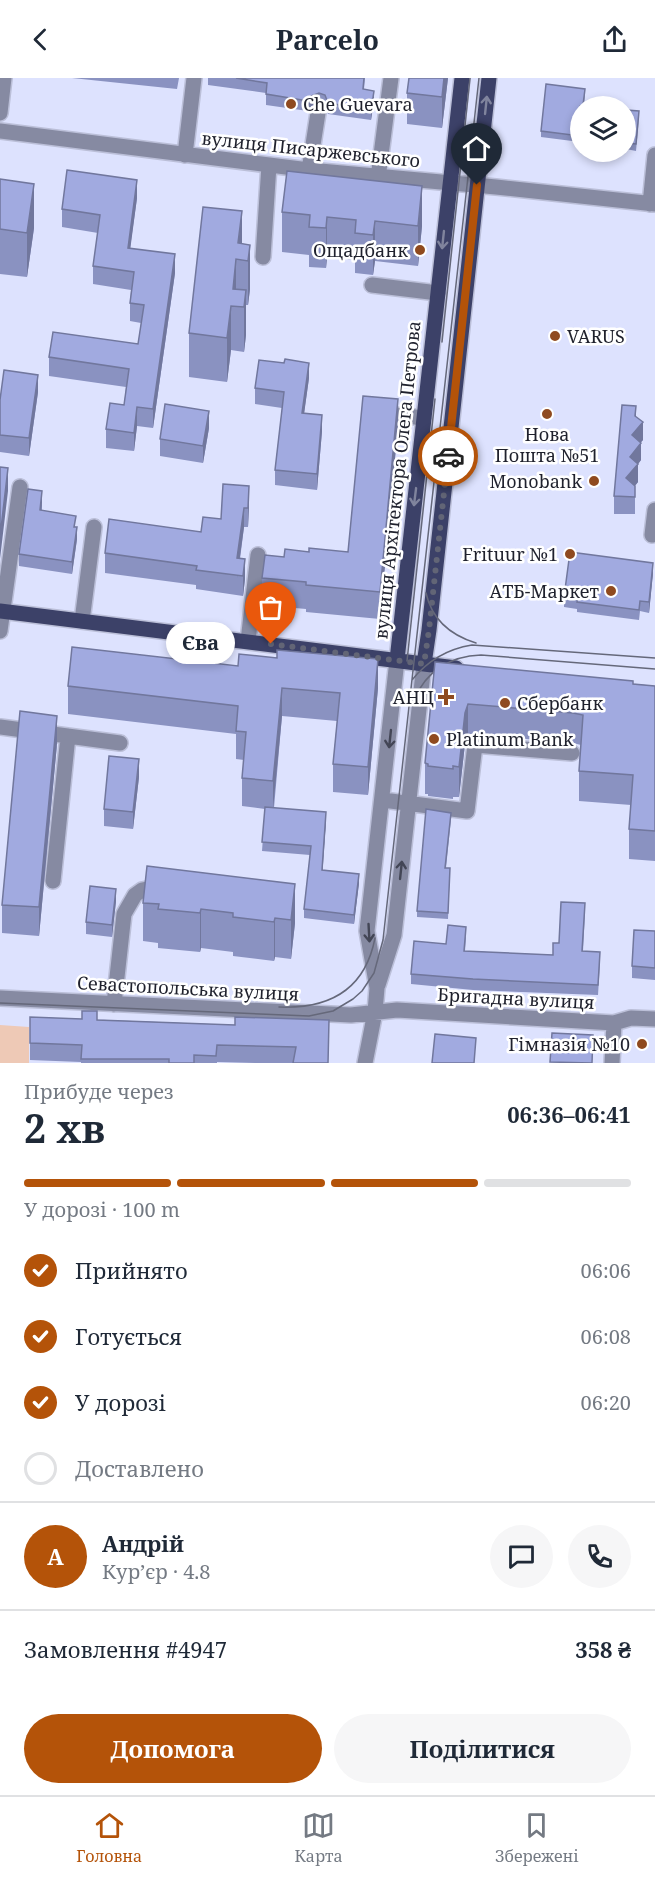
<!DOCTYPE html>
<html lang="uk">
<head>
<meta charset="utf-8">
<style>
  body { margin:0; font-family:"Noto Serif",serif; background:#f6f6f7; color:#1f2937; height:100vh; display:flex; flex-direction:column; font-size:22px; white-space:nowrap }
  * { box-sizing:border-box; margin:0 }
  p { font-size:20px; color:#747a83 }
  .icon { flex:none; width:33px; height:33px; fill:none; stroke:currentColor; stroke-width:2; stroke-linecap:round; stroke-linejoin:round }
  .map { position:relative; height:985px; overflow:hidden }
  .side { display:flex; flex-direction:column; background:#fff; flex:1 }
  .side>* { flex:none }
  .fabs { position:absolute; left:570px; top:18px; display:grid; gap:12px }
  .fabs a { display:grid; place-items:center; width:66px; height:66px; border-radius:50%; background:#fff; box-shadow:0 3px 9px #0003; font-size:30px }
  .pin { position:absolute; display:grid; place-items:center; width:51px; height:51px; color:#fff; margin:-62px -26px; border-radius:50% 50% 50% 0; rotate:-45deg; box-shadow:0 0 6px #0007 }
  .pin .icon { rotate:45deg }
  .courier { position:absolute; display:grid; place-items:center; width:60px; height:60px; margin:-30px; border:4px solid #b45309; border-radius:50%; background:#fff; color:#222; box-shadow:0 2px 8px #0007 }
  .bubble { position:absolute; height:42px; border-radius:21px; background:#fff; box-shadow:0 3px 9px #0003; font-size:20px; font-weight:700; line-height:42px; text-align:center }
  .head em { font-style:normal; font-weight:700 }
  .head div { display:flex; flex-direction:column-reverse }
  .head { display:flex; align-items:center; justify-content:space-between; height:102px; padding:0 24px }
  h1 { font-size:39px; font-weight:700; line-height:45px }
  .bar { display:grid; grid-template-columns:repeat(4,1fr); gap:9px 6px; align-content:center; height:72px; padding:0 24px }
  .bar i { height:8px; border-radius:4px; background:#e0e1e3 }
  .bar .active { background:#b45309 }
  .bar p { grid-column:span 4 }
  .line { display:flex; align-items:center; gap:15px; padding:0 24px; border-top:2px solid #e0e1e3 }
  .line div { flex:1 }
  .round { display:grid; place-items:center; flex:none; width:63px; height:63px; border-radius:32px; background:#f6f6f7 }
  ol { padding:0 24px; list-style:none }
  li { display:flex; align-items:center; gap:18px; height:66px }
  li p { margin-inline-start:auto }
  li .icon { padding:6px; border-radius:50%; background:#b45309; color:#fff; stroke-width:4 }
  li:last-child { color:#747a83 }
  li i { width:33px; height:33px; border:3px solid #e0e1e3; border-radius:50% }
  .primary-button { display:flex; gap:12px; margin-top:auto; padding:12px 24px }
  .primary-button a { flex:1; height:69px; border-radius:36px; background:#b45309; color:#fff; font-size:24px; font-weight:700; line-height:69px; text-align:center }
  .primary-button a+a { background:#f6f6f7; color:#1f2937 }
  header { display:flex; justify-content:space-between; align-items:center; height:78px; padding:0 24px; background:#fff; font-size:27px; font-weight:700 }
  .tabs { display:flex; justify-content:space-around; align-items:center; height:84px; border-top:2px solid #e0e1e3; background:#fff; font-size:16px; color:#747a83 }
  .tabs a { display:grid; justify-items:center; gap:3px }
  .tabs .active { color:#b45309 }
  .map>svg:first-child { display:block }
</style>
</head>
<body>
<header><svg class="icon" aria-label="back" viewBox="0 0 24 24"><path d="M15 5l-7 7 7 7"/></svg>Parcelo<svg class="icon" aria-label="share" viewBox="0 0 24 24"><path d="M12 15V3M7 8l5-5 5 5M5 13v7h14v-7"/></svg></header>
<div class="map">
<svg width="655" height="985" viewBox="0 0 655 985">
  <rect width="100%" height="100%" fill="#dde2fe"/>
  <path fill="#eec9b6" d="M0,947L29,949V985H0Z"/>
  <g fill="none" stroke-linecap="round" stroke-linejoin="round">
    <defs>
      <path id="minor" d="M0,35L4,0
        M0,53L309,92L496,109L655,126
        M185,77L194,0
        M309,92L318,35
        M378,100L391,0
        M650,126L655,77
        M263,179L269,87
        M372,207L438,215
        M378,335L424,340
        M652,457L655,432
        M82,543L94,449
        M0,553L20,409
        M248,563L258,477
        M0,649L120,665
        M383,722L467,733L475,667L572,675
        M53,803L68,658
        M378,907L394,857L424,586
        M0,920L351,937L397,932L614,945L631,940L655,941
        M114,926L124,836L135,817L142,812L152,810L165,812
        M365,985L375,934L377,910L367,853L397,582
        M612,985L614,945"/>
      <path id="major" d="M0,533L456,590
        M397,582L462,0
        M424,586L429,552L489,0"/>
    </defs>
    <use href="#minor" stroke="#bbbfd8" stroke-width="18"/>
    <use href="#major" stroke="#bbbfd8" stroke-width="18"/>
    <use href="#minor" stroke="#868aa2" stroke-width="15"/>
    <use href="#major" stroke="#3c4168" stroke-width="15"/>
    <path stroke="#65687a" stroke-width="1.5" d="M442,264L470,0
      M426,515C432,542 450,557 476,565
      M407,583L435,321
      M412,602C428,582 447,571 472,567L655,580
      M414,622C426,593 450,578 481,577L655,591
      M0,925L309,938L333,933L353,921L362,913L374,895L383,862L479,0
      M279,929C329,931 365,912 375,860"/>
  </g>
  <path fill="#8a92c1" d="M72,0H179L177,11Z
    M208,0H365L364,11L374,23L371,42L328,36L325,28L319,25L311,28L308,33L266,27V15L208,7Z
    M409,0H448L442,50L407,46V15Z
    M585,17L584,27L580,28V64L541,59V53Z
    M626,32L639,39L636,73L626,71Z
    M287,93L422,148L418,188L375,183L373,197L355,195V182L327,179L326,190L309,189V177L282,174V134Z
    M0,101L34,150L27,199L0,196Z
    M137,120L130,170L175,195L153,350L137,348L134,373L106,370V351L124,327L126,309L49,298V279L138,266L141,245L130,243V225L131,212L93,206V188L98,155L62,149V131Z
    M242,166L250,167V211L248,227H246V257L244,274L231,272L227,304L189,299V255Z
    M309,300L304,335L322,353L317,412L275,407V392L282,330L255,326V310Z
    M38,314L29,378L0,374V322Z
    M636,339L643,362L641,364V382L638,386V404L635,408V436H614V418Z
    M398,348L380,541L306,534V531L262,527V500L284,479L309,474H348Z
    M209,350L203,385L160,378V361Z
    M42,425V432L76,449L77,461L72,496L19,488V476Z
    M249,428L248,449H244L240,481L245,501L243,518L196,511V507L105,495V475L201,454L221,441Z
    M653,495L649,535L640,533L639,542L577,534V531L564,529V519Z
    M435,584L655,608V783L629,781V751L631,727L579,723V693L581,667L573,665L468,656L465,666L459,719H453V721L428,718V716H425V685Z
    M68,608L378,610L368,717L333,714V686L337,643L282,638L274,730L326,743L322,792L359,805L354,846L304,840V831L310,777L262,773L265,731L242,728V700L244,682L236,681V656L68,636Z
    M57,666L39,858L2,855V827Z
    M139,699L133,751L104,748V731Z
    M451,741L446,790H450L448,841L417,839V833Z
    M295,806V845L291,881L275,879L274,883L233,878V874L201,870L200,874L158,870V865L143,863V825Z
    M116,823L112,859L86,856V844Z
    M585,835L583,873L600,885L598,917L473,912L411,906V896L446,866L466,859L465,873L553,877L559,865Z
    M655,853V902L632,900V888Z
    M30,939L235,947L329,942L328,985H255L217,984V985H81V984L30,982Z"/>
  <path fill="#71779d" d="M444,0H448L442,50V19Z
    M374,13V23L371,42V32Z
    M319,15V25L311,28L308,33V23L311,18Z
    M137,102V120L128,188V170Z
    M34,106V150L27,199V155Z
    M422,108V148L418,188V148Z
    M242,133V177L238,165Z
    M327,139V179L326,190V150Z
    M375,143V183L373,197V157Z
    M250,167V211L248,227V183Z
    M175,176V195L153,350V331Z
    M236,181V226L233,211Z
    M246,212V257L244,274V229Z
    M231,228V272L227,304V260Z
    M309,285V300L302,351V335Z
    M38,297V314L29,378V360Z
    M398,321V348L380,541V514Z
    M636,328V346L643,344V362L632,374V357Z
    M137,329V348L134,373V355Z
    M209,333V350L203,385V368Z
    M322,337V353L317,412V396Z
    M641,365V382L635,390L638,386V404L626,418V400L630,379Z
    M8,390V413L0,481V459Z
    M249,408V428L248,449V430Z
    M42,413V425L40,444V432Z
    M244,430V449L237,500V480Z
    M77,449V461L72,496V484Z
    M245,481V501L243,518V498Z
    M653,485V495L649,535V524Z
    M378,581V610L368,717V689Z
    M282,610V638L273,731V703Z
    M468,626V656L465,666L459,719V689L465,635Z
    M57,638V666L39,858V829Z
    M139,681V699L133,751V734Z
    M326,734V743L322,801V792Z
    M359,796V805L354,846V837Z
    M295,806V845L291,881V842Z
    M116,811V823L112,859V847Z
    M201,831V870L200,874V835Z
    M275,840V879L274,883V844Z"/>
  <path fill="#a1aae0" stroke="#71779d" stroke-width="1.5" d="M236,0H364L363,11L374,13L371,32L328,25L325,17L319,15L311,18L308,23L266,16L267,5Z
    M409,0H444L442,19L407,15Z
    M546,6L585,11L583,27L598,28H580V58L541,53Z
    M626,32L639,33L636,66L626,65Z
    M67,92L137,102L128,170L175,176L153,331L137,329L134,355L106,351L110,325L124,327L129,291L49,279L53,254L138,266L144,227L130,225L134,194L93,188L100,137L62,131Z
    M287,93L422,108L418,148L375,143L373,157L355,155L356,142L327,139L326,150L309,149L310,137L282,134Z
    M0,101L34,106L27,155L0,151Z
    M203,129L242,133L238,165L250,167L248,183L236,181L233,211L246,212L244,229L231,228L227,260L189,255Z
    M285,281L309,285L302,335L322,337L317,396L275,392L284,314L255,310L259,282L284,285Z
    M4,292L38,297L29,360L0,357V322Z
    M363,318L398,321L380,514L306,507V504L262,500L265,477L284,479L285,471L309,474V470L348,474Z
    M165,326L209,333L203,368L160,361Z
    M622,327L636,328L635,338L643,344L632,357L641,365L630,379L638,386L626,400L635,408V419L614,418Z
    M0,389L8,390L0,459Z
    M223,406L249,408L248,430H244L237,480L245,481L243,498L196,492L197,488L105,475L109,441L201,454L203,439L221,441Z
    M28,411L42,413L40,432L76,438L74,449H77L72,484L19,476Z
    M570,474L653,485L649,524L640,523L639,532L577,524L578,520L564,519Z
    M72,569L238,588L239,576L277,580V572L378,581L368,689L333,686L340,615L282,610L273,703L242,700L246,654L236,653L238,628L68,608Z
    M435,584L633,603V606L655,608V753L629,751L633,697L579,693L583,637L573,635L468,626L465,635L459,689L453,688V691L428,688V686L425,685Z
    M20,633L57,638L39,829L2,827Z
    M109,678L139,681L133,734L104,731Z
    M265,729L326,734L322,792L359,796L354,837L304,831L311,768L262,764Z
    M426,731L451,735L445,790H450L448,835L417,833Z
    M147,788L295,806L291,842L275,840L274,844L233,839V835L201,831L200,835L158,831L159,826L143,825Z
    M90,808L116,811L112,847L86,844Z
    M561,824L585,825L582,873L600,874L598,907L473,901L411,896L414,863L446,866L448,847L466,849L464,873L553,877V865H559Z
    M634,852L655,853V890L632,888Z
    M82,933H97V942L235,947V939L329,942L328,985H293L296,969L217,967L216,978L194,977V985H169V981H81L82,967L30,965V939L82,941Z
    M552,955L593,957L592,985L550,984Z
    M435,956L476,960L474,985H432Z"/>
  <defs><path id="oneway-shaft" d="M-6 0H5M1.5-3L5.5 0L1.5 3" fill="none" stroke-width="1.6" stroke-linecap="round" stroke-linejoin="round" transform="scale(1.5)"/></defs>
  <g stroke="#80849d">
    <use href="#oneway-shaft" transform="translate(486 27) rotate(-84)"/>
    <use href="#oneway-shaft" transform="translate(443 162) rotate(96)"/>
    <use href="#oneway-shaft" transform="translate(415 419) rotate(97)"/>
  </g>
  <g stroke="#434656">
    <use href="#oneway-shaft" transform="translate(390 661) rotate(96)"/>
    <use href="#oneway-shaft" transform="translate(401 792) rotate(-84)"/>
    <use href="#oneway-shaft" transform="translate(369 855) rotate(87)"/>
  </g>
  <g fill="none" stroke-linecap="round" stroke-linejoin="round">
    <path stroke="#626576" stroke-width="6" stroke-dasharray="0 10.8" d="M271,566L424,586L429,552L448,378"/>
    <path stroke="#b45309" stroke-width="8" d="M448,378L477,107"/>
  </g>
  <g fill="#8f4a1f" stroke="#fff" stroke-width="2">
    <circle cx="291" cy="26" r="6"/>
    <circle cx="420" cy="172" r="6"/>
    <circle cx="555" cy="258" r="6"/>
    <circle cx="547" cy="336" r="6"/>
    <circle cx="594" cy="403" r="6"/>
    <circle cx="570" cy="476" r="6"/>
    <circle cx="611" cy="513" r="6"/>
    <path d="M443 610h6v6h6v6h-6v6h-6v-6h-6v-6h6z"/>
    <circle cx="505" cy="625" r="6"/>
    <circle cx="434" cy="661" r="6"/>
    <circle cx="642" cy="966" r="6"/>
  </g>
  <g text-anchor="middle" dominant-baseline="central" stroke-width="5" stroke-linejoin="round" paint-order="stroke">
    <g font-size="18" fill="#1f212d" stroke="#fff" text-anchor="end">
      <text x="303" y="26" text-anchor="start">Che Guevara</text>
      <text x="408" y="172">Ощадбанк</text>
      <text x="567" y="258" text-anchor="start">VARUS</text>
      <text x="547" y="356" text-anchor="middle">Нова<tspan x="547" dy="21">Пошта №51</tspan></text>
      <text x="582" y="403">Monobank</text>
      <text x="558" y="476">Frituur №1</text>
      <text x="599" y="513">АТБ-Маркет</text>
      <text x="434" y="619">АНЦ</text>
      <text x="517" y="625" text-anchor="start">Сбербанк</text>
      <text x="446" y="661" text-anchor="start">Platinum Bank</text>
      <text x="630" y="966">Гімназія №10</text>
    </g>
    <g font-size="18" fill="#1f212d" stroke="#fff">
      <text transform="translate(311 71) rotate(6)">вулиця Писаржевського</text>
      <text transform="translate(397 402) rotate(-84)">вулиця Архітектора Олега Петрова</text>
      <text transform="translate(188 910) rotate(3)">Севастопольська вулиця</text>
      <text transform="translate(516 920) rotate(3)">Бригадна вулиця</text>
    </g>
  </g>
</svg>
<div class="fabs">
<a><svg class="icon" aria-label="layers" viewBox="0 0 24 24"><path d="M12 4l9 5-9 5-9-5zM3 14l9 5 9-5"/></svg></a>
</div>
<div class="pin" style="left:271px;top:566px;background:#ea580c"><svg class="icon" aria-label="bag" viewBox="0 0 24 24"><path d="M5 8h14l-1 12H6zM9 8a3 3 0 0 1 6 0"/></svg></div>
<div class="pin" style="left:477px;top:107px;background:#1f2937"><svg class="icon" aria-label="home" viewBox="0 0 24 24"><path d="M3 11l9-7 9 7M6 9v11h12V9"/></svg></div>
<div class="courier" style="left:448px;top:378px"><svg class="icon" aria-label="car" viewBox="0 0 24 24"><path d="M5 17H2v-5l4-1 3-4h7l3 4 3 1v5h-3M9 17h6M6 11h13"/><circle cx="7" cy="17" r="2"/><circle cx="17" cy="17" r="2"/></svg></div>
<div class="bubble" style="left:166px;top:544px;width:69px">Єва</div>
</div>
<section class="side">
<div class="head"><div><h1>2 хв</h1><p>Прибуде через</p></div><em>06:36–06:41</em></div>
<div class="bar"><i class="active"></i><i class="active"></i><i class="active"></i><i></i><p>У дорозі · 100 m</p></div>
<ol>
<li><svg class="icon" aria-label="check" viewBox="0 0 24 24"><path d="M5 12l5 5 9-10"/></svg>Прийнято<p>06:06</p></li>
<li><svg class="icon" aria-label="check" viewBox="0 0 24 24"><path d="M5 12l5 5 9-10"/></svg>Готується<p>06:08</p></li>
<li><svg class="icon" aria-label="check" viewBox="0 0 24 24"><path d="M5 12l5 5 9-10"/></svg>У дорозі<p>06:20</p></li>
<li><i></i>Доставлено</li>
</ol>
<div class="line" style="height:108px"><b class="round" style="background:#b45309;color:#fff">А</b><div><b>Андрій</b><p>Кур’єр · 4.8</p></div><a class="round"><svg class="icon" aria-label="chat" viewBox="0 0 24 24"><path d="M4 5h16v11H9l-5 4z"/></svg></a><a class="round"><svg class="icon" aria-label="phone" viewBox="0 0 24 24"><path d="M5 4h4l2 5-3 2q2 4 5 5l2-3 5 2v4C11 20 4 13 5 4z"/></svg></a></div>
<div class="line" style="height:78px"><div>Замовлення #4947</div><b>358 ₴</b></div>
<div class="primary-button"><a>Допомога</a><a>Поділитися</a></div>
</section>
<nav class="tabs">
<a class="active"><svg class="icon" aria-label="home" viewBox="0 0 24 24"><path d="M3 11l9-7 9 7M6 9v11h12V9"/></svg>Головна</a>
<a><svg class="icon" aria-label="map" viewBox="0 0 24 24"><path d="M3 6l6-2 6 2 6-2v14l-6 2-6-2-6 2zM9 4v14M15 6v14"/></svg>Карта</a>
<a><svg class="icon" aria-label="saved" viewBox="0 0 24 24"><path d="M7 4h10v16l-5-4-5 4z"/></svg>Збережені</a>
</nav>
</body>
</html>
